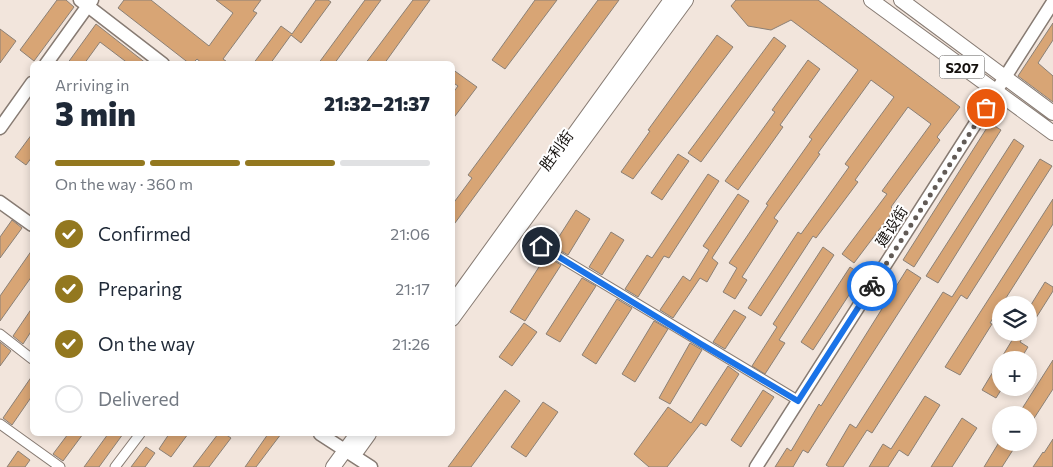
<!DOCTYPE html>
<html lang="en">
<head>
<meta charset="utf-8">
<style>
  body { margin:0; font-family:Commissioner,"Noto Sans SC",sans-serif; background:#f6f6f7; color:#1f2937; height:100vh; display:flex; flex-direction:column; font-size:19px; white-space:nowrap }
  * { box-sizing:border-box; margin:0 }
  p { font-size:16px; color:#747a83 }
  .icon { flex:none; width:28px; height:28px; fill:none; stroke:currentColor; stroke-width:2; stroke-linecap:round; stroke-linejoin:round }
  .map { position:relative; flex:1; overflow:hidden }
  .panel { position:absolute; left:30px; top:61px; width:425px; height:375px; display:flex; flex-direction:column; background:#fff; border-radius:8px; box-shadow:0 2px 8px #0003 }
  .panel>* { flex:none }
  .controls { position:absolute; left:992px; top:296px; display:grid; gap:10px }
  .controls a { display:grid; place-items:center; width:45px; height:45px; border-radius:50%; background:#fff; box-shadow:0 2px 8px #0003; font-size:25px }
  .pin { position:absolute; display:grid; place-items:center; width:42px; height:42px; color:#fff; margin:-21px; border:2px solid #fff; border-radius:50%; box-shadow:0 1px 5px #0007 }
  .courier { position:absolute; display:grid; place-items:center; width:50px; height:50px; margin:-25px; border:4px solid #1a73e8; border-radius:50%; background:#fff; color:#222; box-shadow:0 1px 6px #0007 }
  .overview em { font-style:normal; font-weight:800 }
  .overview div { display:flex; flex-direction:column-reverse }
  .overview { display:flex; align-items:center; justify-content:space-between; height:85px; padding:0 25px }
  h1 { font-size:32px; font-weight:800; line-height:38px }
  .bar { display:grid; grid-template-columns:repeat(4,1fr); gap:8px 5px; align-content:center; height:60px; padding:0 25px }
  .bar i { height:6px; border-radius:4px; background:#e0e1e3 }
  .bar .current { background:#93781f }
  .bar p { grid-column:span 4 }
  ol { padding:0 25px; list-style:none }
  li { display:flex; align-items:center; gap:15px; height:55px }
  li p { margin-inline-start:auto }
  li .icon { padding:5px; border-radius:50%; background:#93781f; color:#fff; stroke-width:4 }
  li:last-child { color:#747a83 }
  li i { width:28px; height:28px; border:2px solid #e0e1e3; border-radius:50% }
  .map>svg:first-child { display:block }
</style>
</head>
<body>
<div class="map">
<svg width="1053" height="467" viewBox="0 0 1053 467">
  <rect width="100%" height="100%" fill="#f2e5dc"/>
  <path fill="#d8a575" stroke="#8b8076" d="M57,0H66L74,7L34,61L20,50Z
    M124,0H151L209,46L233,13L216,0H261L253,11L257,13L223,59L230,64H203L197,59L192,64H190L118,8Z
    M316,0H328L331,2L301,43L291,35L270,64H253L281,26L292,34Z
    M365,0H381L334,64H318Z
    M413,0H430L384,64H365Z
    M535,0H557L505,69L492,60Z
    M598,0H619L452,227V205L472,178L468,175Z
    M736,0H818L960,107L937,137L940,140L891,207L894,210L854,263L842,254L887,194L882,191L931,124L908,107L855,180L858,182L816,238L813,236L761,316L748,308L798,232L801,234L849,167L845,164L894,97L871,80L818,153L820,154L774,218L778,221L742,277L747,280L735,299L723,292L737,268L729,263L768,205L766,204L812,139L809,137L858,70L791,20L771,30L748,26L731,6Z
    M1053,23V40L1038,63L1053,76V102L1018,76Z
    M96,24L147,64H129L100,42L84,64H67Z
    M0,29L16,41L0,63Z
    M717,35L733,47L633,179L621,172L650,131L648,130Z
    M774,37L786,46L701,162L688,153Z
    M808,60L820,69L780,125L783,127L738,190L725,181L775,112L772,110Z
    M452,69L477,87L452,120V94L458,86L452,82Z
    M990,123L1001,130L914,267L903,260Z
    M32,134V157L26,165L15,157Z
    M1014,139L1024,146L938,283L926,276Z
    M678,154L689,161L662,200L651,193Z
    M1040,159L1052,166L967,299L961,295L872,433L867,430L843,467H829L826,465L850,424L856,428L943,292L952,297Z
    M708,174L719,181L669,258L664,256L638,297L625,289L647,255L652,258Z
    M738,194L749,201L712,258L718,263L707,282L700,278L673,318L660,310L683,276L690,281L709,250L703,246Z
    M1053,199V224L990,323L992,324L960,375L945,367Z
    M576,210L590,219L568,255L553,246Z
    M12,220L22,228L0,258V237Z
    M611,232L624,240L602,275L589,267Z
    M823,247L834,255L779,340L785,343L765,374L752,366L777,327L773,324Z
    M32,250V276L0,321V296Z
    M546,256L561,265L525,321L510,312Z
    M850,267L862,275L813,350L801,342Z
    M907,269L921,278L808,453L803,450L793,467H775L787,448L791,451L819,404L821,406Z
    M582,278L596,286L560,342L546,334Z
    M1045,282L1053,287V291L1029,329V308Z
    M617,299L632,308L596,364L582,355Z
    M32,308V330L23,344L13,336Z
    M734,310L746,317L725,349L713,342Z
    M654,321L668,329L635,382L622,374Z
    M524,323L537,332L512,366L499,357Z
    M1017,332H1026L1020,342L1028,347L1020,360H1001V390L996,398L982,390Z
    M0,342L11,351L0,366Z
    M690,343L702,350L670,404L659,398Z
    M1053,360V389L1029,426V415H1018Z
    M728,366L739,374L706,426L701,423L667,467H649L634,454L668,407L691,423Z
    M32,376V396L12,425L3,418Z
    M505,390L520,401L471,467H448Z
    M763,390L774,397L741,447L731,440Z
    M925,396L940,405L908,456L899,450L888,467H869L883,444L891,449Z
    M543,402L558,412L526,457L511,447Z
    M962,418L977,428L952,467H931Z
    M68,434H83L63,461L53,454Z
    M108,434H123L99,467H84Z
    M169,434H188L171,457L159,449Z
    M218,434H225L231,438L209,467H193Z
    M268,434H281L256,467H245Z
    M1001,439V442H1018L1002,467H984Z
    M1053,439V467H1033L1043,452L1044,453Z
    M146,447L155,453L145,467H131Z
    M18,451L30,460L25,467H7Z"/>
  <g fill="none" stroke-linecap="round" stroke-linejoin="round">
    <defs>
      <path id="street" d="M541,246L799,401
        M0,334L32,359
        M0,424L60,467
        M115,467L140,434"/>
      <path id="secondary" d="M80,0L163,64
        M46,64L92,0
        M0,128L32,83
        M0,202L32,225
        M320,434L371,467
        M756,467L1053,2"/>
      <path id="primary" d="M871,0L1053,133
        M901,0L1053,113
        M456,298L671,0
        M452,319L686,0
        M356,452L369,434
        M333,467L357,434"/>
    </defs>
    <use href="#street" stroke="#877b73" stroke-width="11"/>
    <use href="#secondary" stroke="#877b73" stroke-width="15"/>
    <use href="#primary" stroke="#877b73" stroke-width="16"/>
    <use href="#street" stroke="#fff" stroke-width="9"/>
    <use href="#secondary" stroke="#fff" stroke-width="12"/>
    <use href="#primary" stroke="#fff" stroke-width="14"/>
  </g>
  <g fill="none" stroke-linecap="round" stroke-linejoin="round">
    <path stroke="#625b56" stroke-width="5" stroke-dasharray="0 9" d="M872,286L986,108"/>
    <path stroke="#1a73e8" stroke-width="6" d="M541,246L701,344L798,401L872,286"/>
  </g>
  <g text-anchor="middle" dominant-baseline="central" stroke-width="4" stroke-linejoin="round" paint-order="stroke">
    <rect fill="#fff" stroke="#5b5856" stroke-width="1" x="939.5" y="55.5" width="45" height="23" rx="4"/>
    <g font-size="14" font-weight="bold" fill="#15110e">
      <text x="962" y="67">S207</text>
    </g>
    <g font-size="15" fill="#15110e" stroke="#fff">
      <text transform="translate(556 150) rotate(-54)">胜利街</text>
      <text transform="translate(891 226) rotate(-57)">建设街</text>
    </g>
  </g>
</svg>
<div class="controls">
<a><svg class="icon" aria-label="layers" viewBox="0 0 24 24"><path d="M12 4l9 5-9 5-9-5zM3 14l9 5 9-5"/></svg></a>
<a>+</a>
<a>−</a>
</div>
<div class="pin" style="left:986px;top:108px;background:#ea580c"><svg class="icon" aria-label="bag" viewBox="0 0 24 24"><path d="M5 8h14l-1 12H6zM9 8a3 3 0 0 1 6 0"/></svg></div>
<div class="pin" style="left:541px;top:246px;background:#1f2937"><svg class="icon" aria-label="home" viewBox="0 0 24 24"><path d="M3 11l9-7 9 7M6 9v11h12V9"/></svg></div>
<div class="courier" style="left:872px;top:286px"><svg class="icon" aria-label="bike" viewBox="0 0 24 24"><circle cx="6" cy="16" r="4"/><circle cx="18" cy="16" r="4"/><path d="M6 16l4-8h5l3 8M10 8l3 8H6M13 5h3"/></svg></div>
<section class="panel">
<div class="overview"><div><h1>3 min</h1><p>Arriving in</p></div><em>21:32–21:37</em></div>
<div class="bar"><i class="current"></i><i class="current"></i><i class="current"></i><i></i><p>On the way · 360 m</p></div>
<ol>
<li><svg class="icon" aria-label="check" viewBox="0 0 24 24"><path d="M5 12l5 5 9-10"/></svg>Confirmed<p>21:06</p></li>
<li><svg class="icon" aria-label="check" viewBox="0 0 24 24"><path d="M5 12l5 5 9-10"/></svg>Preparing<p>21:17</p></li>
<li><svg class="icon" aria-label="check" viewBox="0 0 24 24"><path d="M5 12l5 5 9-10"/></svg>On the way<p>21:26</p></li>
<li><i></i>Delivered</li>
</ol>
</section>
</div>
</body>
</html>
